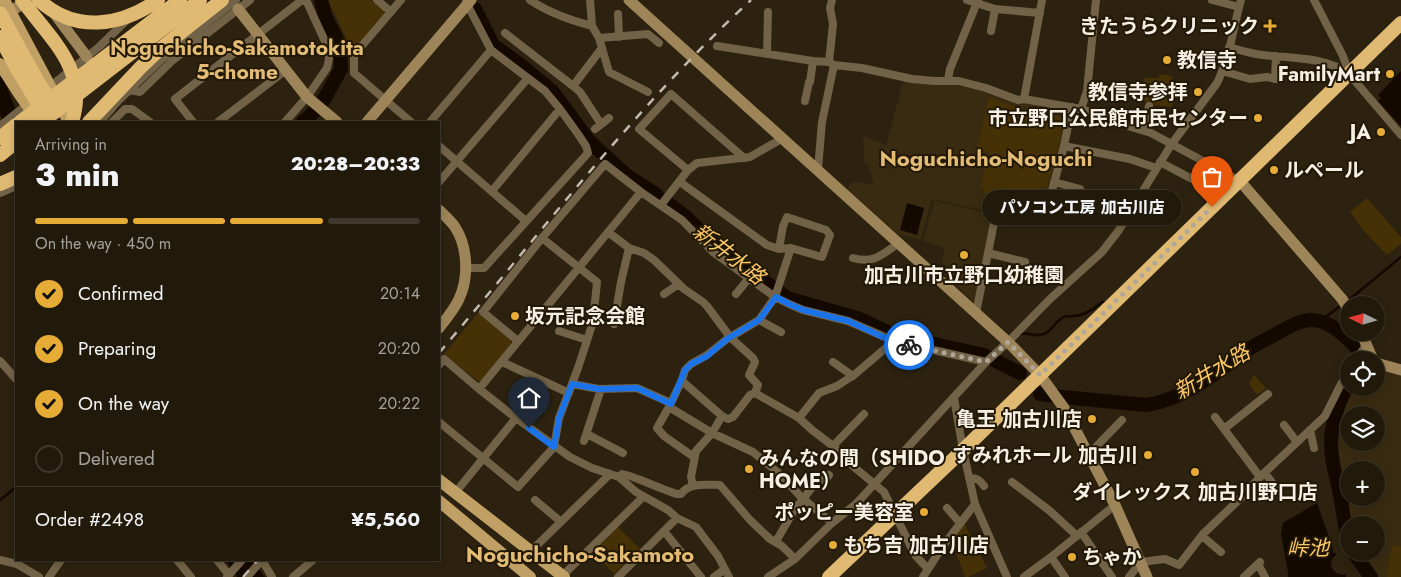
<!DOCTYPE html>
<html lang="en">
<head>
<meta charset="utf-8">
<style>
  body { margin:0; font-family:Jost,"Noto Sans JP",sans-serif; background:#292314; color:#f1f3f6; height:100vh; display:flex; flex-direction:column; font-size:19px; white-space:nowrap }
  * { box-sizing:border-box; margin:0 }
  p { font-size:16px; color:#a2a19d }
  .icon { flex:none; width:28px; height:28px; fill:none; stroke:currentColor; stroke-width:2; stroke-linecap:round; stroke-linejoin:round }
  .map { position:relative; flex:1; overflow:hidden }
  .details { position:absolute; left:15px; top:121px; width:425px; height:440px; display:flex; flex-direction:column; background:#211a0b; border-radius:0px; box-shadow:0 2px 8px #0003,0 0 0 1px #3e382c }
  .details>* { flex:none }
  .needle { width:32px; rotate:275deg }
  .fabs { position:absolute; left:1340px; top:296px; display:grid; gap:10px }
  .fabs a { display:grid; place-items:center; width:45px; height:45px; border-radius:50%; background:#211a0b; box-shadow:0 2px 8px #0003,0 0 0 1px #3e382c; font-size:25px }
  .pin { position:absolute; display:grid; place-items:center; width:42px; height:42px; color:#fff; margin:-51px -21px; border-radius:50% 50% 50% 0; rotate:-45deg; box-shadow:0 0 5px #0007 }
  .pin .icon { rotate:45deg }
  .courier { position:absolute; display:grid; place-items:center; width:50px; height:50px; margin:-25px; border:4px solid #1a73e8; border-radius:50%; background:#fff; color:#222; box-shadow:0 1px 6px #0007 }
  .bubble { position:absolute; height:35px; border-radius:18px; background:#211a0b; box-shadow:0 2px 8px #0003,0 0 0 1px #3e382c; font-size:16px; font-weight:800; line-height:35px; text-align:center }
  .headline em { font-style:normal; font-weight:800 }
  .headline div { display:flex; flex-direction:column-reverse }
  .headline { display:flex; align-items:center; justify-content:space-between; height:85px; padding:0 20px }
  h1 { font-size:32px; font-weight:800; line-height:38px }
  .bar { display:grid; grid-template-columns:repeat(4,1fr); gap:8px 5px; align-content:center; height:60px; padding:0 20px }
  .bar i { height:6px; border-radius:4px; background:#3e382c }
  .bar .active { background:#e6ac36 }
  .bar p { grid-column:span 4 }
  .line { display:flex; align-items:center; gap:12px; padding:0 20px; border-top:1px solid #3e382c }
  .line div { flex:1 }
  ol { padding:0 20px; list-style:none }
  li { display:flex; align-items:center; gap:15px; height:55px }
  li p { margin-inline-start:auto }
  li .icon { padding:5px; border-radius:50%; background:#e6ac36; color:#111; stroke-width:4 }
  li:last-child { color:#a2a19d }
  li i { width:28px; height:28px; border:2px solid #3e382c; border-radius:50% }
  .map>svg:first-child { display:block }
</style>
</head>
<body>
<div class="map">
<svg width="1401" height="577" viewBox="0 0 1401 577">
  <rect width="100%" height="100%" fill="#2c220f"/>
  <path fill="#392b11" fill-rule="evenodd" d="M904,79L956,83L1029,102L1068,110L1062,144L1042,216L1039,218L993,210V212L932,199L921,240L898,234L847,189L852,182L874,184L868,166L864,161L863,136L886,145Z
    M934,201L992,214L975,303L956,286L959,279L942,262L945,248L923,241Z
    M1380,370L1401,376V577H1377L1359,553L1376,552V525H1349L1334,455V429L1349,388H1376V371ZM1349,415H1376V442H1349ZM1349,470H1376V498H1349Z"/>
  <path fill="#463107" d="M328,0H371L384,11L385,15L350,56L345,36Z
    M1159,74L1172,76L1170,90L1173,91L1172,107L1153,105L1141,99L1145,78H1159Z
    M989,97L1021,109L1064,118L1059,144L1042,206L984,193V188L981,186L989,152L977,149Z
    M1367,198L1401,237V244L1387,255L1363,230L1350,212Z
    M478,313L511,339V345L482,381H478L444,354Z
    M1254,375L1266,388L1257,395L1249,383Z
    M963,521L987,568L968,577H965L951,539Z
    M617,526L640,549L629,559L628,558L623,563L624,564L614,574L592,551L603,540L604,541L608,537V536Z
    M1392,545L1401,547V577H1387Z"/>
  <path fill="#140900" d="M1401,71V126L1378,101L1381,98L1378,95Z
    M0,76L5,83L21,122H16V150L0,114Z
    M907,203L924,208L917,235L900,230Z
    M1317,503L1333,548V553H1336V555C1329,560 1330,568 1336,573L1342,575L1346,574V577H1288V572L1281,534L1283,523Z
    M226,560H252L265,577H237Z"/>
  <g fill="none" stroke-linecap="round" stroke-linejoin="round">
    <path stroke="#140900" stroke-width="2.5" d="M1350,299L1401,257
      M1320,321L1339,307
      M1020,334C1027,332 1033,336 1040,335C1050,334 1054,323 1062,318C1066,315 1069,317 1073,316C1084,316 1094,309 1102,302H1104
      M0,500L16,487"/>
    <path stroke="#140900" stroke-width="14" d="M475,9L493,45L519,64L552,91L589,141L625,174L657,195
      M303,122L310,116L323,101L341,69L340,45L325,16L321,0
      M669,204L685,216L718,248L787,298L860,319L894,335L984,355L1020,373
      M1349,383C1337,405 1328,431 1332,456C1333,468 1337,479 1339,490C1343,508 1344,526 1349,543
      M1040,394L1063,397L1146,405C1155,404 1163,401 1172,398C1200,386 1219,371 1243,353C1253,346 1265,340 1276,334C1287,328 1299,320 1312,320C1331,320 1353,342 1363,357V360
      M1353,552L1371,577"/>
    <path stroke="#726247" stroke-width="8" d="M377,0L391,12
      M401,0L354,55V73L411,122
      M590,0L592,26
      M967,0L995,9L1040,13
      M1212,0L1239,7
      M1314,0L1343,56L1349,74
      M618,14L619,37
      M991,31L995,9
      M505,33L573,86L602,48L599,38L592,26C569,20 549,13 530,0
      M599,38L648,34L659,43
      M717,46L813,61L829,62L834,65L862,68L912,79L934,81H959L986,88L1018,100L1024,99L1081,109L1118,120L1131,127L1151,133L1240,181
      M1229,47C1238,50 1247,52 1256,54C1286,59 1323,55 1349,74L1401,135
      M602,48L609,72L648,92
      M767,54L768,12
      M829,62L833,24L830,8L832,0
      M1222,71L1250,79L1267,77L1275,79L1276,56
      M948,80L950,69L978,0
      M573,86L580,92L601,124
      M47,89L100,46L129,18
      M130,90L140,92L173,60L250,0
      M1024,99L1042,0
      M805,101L809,82H810L813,61
      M1081,109L1087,91L1096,0
      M100,122L120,99L163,58L236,0
      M112,122L125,109H132L150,122
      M193,122L175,99L302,0
      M218,122L286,70
      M285,122L307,97L327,68L329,59L328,48L306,0
      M430,122L491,50
      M0,126L30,102
      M595,129L609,118
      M1142,130L1149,106
      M439,146L526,221
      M1064,146L1130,159L1156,168
      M1160,162L1224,196
      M818,169L822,122L834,65
      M688,170L639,129L671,94L744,158
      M439,182L528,78
      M680,182L767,245L779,249L791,248L822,257L830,235L826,230L787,217L783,226L779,249
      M1054,182L1080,189
      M492,191L560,109
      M0,193L16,186
      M661,205L688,170L697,163L750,157L783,138
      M608,232L629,248L644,253L654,260L684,289L703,302L707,306L730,337L753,358L755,362L749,375L758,385L755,393
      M988,253L1025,262
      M853,258C875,264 882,254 899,243
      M466,268H484L588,153L586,146L578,134L560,109L545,91L491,50L466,2
      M664,294L679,284
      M736,294L749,278
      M976,313L996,213L1044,221L1064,146L1072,107
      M759,320L781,332
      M614,324L621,282L629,248
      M559,331L587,340
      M518,341L483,312L542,238L605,164L641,192L682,220L713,252L775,297L789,304L803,310L848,321L894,341L986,362
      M1356,360L1366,345
      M0,361L16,379
      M502,362L569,393
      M833,362L853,376
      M439,365L444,359L479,389L516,418L570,457L592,468L619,477L636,492L668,510L677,518L696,527L718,556L729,577
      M682,381L722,416
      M572,384L599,389L637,388L671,403
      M479,389L641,192
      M954,398L963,450L975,504L1007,577
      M669,407L712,433L753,452L781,475L800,496L832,523
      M1215,417L1260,477
      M799,418L812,430L833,446L854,467L884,492L915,555L928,569
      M439,422L518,487L554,447L559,418L578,368L593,322L597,282L542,238
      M1284,425L1297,442
      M1224,429L1268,394
      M1310,430L1314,448
      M587,434L623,453
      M584,441L601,389
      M833,446L864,414
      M1089,454L1122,420
      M694,455H691L664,436L657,428L669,407L682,380L685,370L691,364L707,355L727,339L759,320L775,297L791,248
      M1265,473L1279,492
      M619,477C620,476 621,475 622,474C625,473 669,492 677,494H681C689,482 707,485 720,485L750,520L770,539L782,546L795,559
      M969,478C977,478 980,480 984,486
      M1012,482L1050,511L1077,536
      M1254,484L1264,497
      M693,486L691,477L696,451L712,433L722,416L728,419L733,417L750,395L755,393L799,418L819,393L837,386L854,375L894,341
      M455,493L516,418
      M535,500L561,522
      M947,508L960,523
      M664,531L701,577
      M1081,532L1112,577
      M1202,536L1221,552
      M775,541L778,538L793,512L820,477L825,481L829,475
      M530,552L610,474
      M1051,557L1065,577
      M0,560L17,564L39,577
      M177,560L191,577
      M217,560L229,575
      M262,560L272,577
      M1258,564L1265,577
      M562,576L643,497
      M49,577L61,560
      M227,577L242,560
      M247,577L262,560
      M293,577L313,560
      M618,577L677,518
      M714,577L725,569
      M768,577L795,559L832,523L856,504L909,446L986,362L1008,342L1050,299L1102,252L1119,230L1171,145L1217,83C1230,57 1233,28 1241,0
      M923,577L943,546L975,504
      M1024,577L1051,557L1115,505
      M1129,577L1141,562L1165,559L1179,565L1203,534L1243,496L1260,477L1325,416L1341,384L1349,372
      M1244,577L1260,562"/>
    <path stroke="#9e8559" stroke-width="11" d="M629,0L1008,342L1040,375L1064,408L1115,505L1147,577
      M51,9L87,57
      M238,9L307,97L337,122
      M2,15L31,0
      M367,122L471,0
      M1240,181L1342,299L1349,310
      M439,210C444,215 451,221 455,227C468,247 469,278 459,299C454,310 446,319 439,328
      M1361,332L1373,360
      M1376,363L1401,370"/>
    <path stroke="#c1a066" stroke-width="12" d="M4,0L69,122
      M0,64L20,95L38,120
      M439,480L564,577
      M439,501L530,577"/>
    <path stroke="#e0b972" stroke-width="14" d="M22,0C50,39 89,69 72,122
      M39,0C75,33 120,27 158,0
      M0,13L38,82L55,107
      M0,37L16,67L44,114
      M20,122L180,0
      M42,122L200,0
      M89,122L141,67L160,49L222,0
      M0,138L16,125
      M0,155L16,142
      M0,184L16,177
      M829,577L963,450L1401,23"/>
    <path stroke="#c2bbad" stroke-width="2.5" stroke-dasharray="9 9" stroke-linecap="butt" d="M439,353C541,233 635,107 751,0
      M243,577L258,560"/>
  </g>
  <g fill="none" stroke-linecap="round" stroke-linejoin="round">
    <path stroke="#afa799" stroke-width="5" stroke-dasharray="0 9" d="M909,345L986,362L1008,342L1040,375L1212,207"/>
    <path stroke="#1a73e8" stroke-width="6" d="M529,428L554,447L559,418L572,384L599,389L637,388L671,404L685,370L691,364L707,356L727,339L759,320L776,297L789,304L803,310L848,321L894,342L909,345"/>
  </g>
  <g fill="#e6ac36" stroke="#221806" stroke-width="2">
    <path d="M1267.5 18.5h5v5h5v5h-5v5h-5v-5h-5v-5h5z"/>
    <circle cx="1167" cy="60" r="5"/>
    <circle cx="1390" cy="74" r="5"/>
    <circle cx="1198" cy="92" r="5"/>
    <circle cx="1258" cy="118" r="5"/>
    <circle cx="1381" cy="132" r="5"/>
    <circle cx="1274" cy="170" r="5"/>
    <circle cx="964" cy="255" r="5"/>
    <circle cx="515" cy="316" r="5"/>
    <circle cx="1092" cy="419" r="5"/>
    <circle cx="1148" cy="455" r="5"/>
    <circle cx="749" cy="469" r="5"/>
    <circle cx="1195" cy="472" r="5"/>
    <circle cx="924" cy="512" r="5"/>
    <circle cx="833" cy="545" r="5"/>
    <circle cx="1072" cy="557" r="5"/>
  </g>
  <g text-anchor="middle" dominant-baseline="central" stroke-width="4" stroke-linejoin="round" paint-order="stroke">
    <g font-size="20" font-weight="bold" fill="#f6efe3" stroke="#221806" text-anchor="end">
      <text x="1259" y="26">きたうらクリニック</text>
      <text x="1177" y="60" text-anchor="start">教信寺</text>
      <text x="1380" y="74">FamilyMart</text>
      <text x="1188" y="92">教信寺参拝</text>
      <text x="1248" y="118">市立野口公民館市民センター</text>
      <text x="1371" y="132">JA</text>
      <text x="1284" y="170" text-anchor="start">ルペール</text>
      <text x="964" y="275" text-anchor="middle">加古川市立野口幼稚園</text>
      <text x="525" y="316" text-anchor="start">坂元記念会館</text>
      <text x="1082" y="419">亀王 加古川店</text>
      <text x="1138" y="455">すみれホール 加古川</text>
      <text x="759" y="458" text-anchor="start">みんなの間（SHIDO<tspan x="759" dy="23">HOME）</tspan></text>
      <text x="1195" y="492" text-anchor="middle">ダイレックス 加古川野口店</text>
      <text x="914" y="512">ポッピー美容室</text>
      <text x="843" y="545" text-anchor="start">もち吉 加古川店</text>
      <text x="1082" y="557" text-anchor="start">ちゃか</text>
    </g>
    <g font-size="21" font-weight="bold" fill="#e2bb74" stroke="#221806">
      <text x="237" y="48">Noguchicho-Sakamotokita<tspan x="237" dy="24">5-chome</tspan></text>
    </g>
    <g font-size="21" font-style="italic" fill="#fcc765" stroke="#221806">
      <text transform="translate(729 254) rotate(38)">新井水路</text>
      <text transform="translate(1212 372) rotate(-31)">新井水路</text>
      <text x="1308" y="548">峠池</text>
    </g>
    <g font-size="22" font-weight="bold" fill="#e2bb74" stroke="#221806">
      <text x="986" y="158">Noguchicho-Noguchi</text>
      <text x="580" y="554">Noguchicho-Sakamoto</text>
    </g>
  </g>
</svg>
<div class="fabs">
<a><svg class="needle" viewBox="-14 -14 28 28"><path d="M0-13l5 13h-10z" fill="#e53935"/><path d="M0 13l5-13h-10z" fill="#a2a19d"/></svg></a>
<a><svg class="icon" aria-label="locate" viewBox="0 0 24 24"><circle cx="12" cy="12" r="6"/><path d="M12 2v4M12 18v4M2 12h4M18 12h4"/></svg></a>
<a><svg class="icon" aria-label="layers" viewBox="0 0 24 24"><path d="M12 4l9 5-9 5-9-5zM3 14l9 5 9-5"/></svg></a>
<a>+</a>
<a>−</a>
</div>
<div class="pin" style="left:1212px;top:207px;background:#ea580c"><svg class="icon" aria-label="bag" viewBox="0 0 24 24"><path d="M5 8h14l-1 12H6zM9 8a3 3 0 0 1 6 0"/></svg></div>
<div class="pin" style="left:529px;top:428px;background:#1f2937"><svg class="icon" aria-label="home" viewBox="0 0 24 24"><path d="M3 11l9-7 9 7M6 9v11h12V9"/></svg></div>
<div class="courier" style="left:909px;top:345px"><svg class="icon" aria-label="bike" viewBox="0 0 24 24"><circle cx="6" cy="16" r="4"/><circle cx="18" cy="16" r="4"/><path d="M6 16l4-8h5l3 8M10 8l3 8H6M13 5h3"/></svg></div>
<div class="bubble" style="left:982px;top:190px;width:200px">パソコン工房 加古川店</div>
<section class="details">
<div class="headline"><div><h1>3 min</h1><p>Arriving in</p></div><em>20:28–20:33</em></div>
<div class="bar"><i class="active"></i><i class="active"></i><i class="active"></i><i></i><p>On the way · 450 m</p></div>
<ol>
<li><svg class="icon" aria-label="check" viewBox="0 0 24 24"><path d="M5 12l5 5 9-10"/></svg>Confirmed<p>20:14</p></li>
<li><svg class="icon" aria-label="check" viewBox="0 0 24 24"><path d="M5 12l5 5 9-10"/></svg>Preparing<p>20:20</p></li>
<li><svg class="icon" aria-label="check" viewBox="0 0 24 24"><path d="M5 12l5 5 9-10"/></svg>On the way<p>20:22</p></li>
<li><i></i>Delivered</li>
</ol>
<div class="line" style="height:65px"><div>Order #2498</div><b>¥5,560</b></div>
</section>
</div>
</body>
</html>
